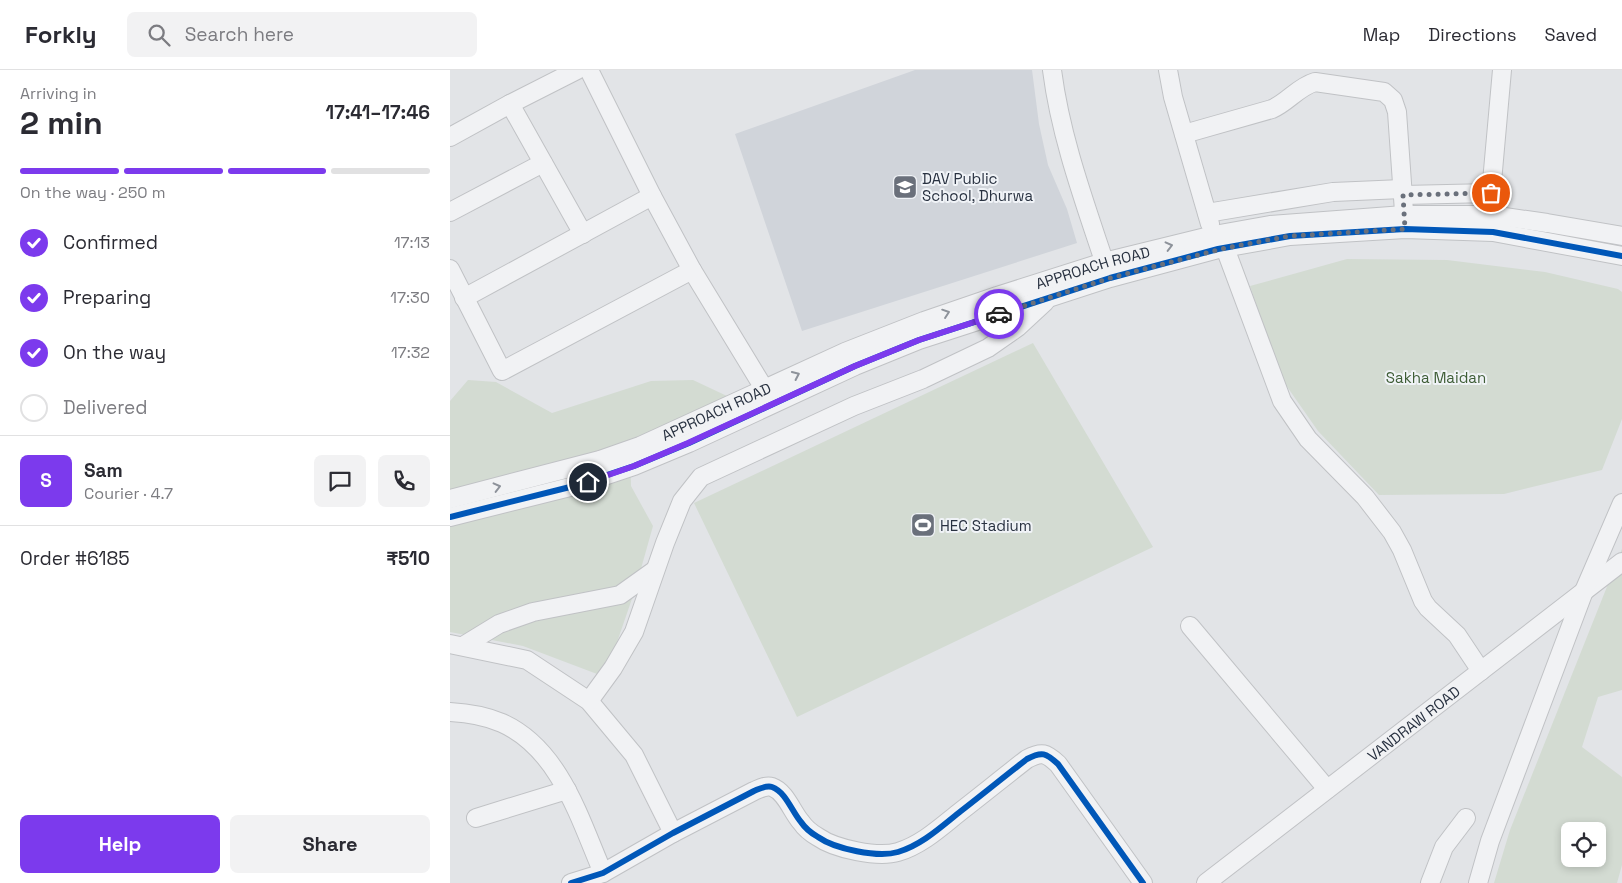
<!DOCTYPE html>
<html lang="en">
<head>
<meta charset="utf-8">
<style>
  body { margin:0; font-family:"Space Grotesk",sans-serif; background:#f2f2f3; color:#2b2b33; height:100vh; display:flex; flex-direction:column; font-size:19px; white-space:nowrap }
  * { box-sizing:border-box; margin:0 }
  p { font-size:16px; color:#7c7c81 }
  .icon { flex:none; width:28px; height:28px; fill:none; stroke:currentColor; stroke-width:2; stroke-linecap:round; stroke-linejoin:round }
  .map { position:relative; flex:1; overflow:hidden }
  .details { display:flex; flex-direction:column; background:#fff; width:450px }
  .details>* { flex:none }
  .fabs { position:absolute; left:1111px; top:752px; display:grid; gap:10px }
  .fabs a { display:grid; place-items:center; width:45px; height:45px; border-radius:8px; background:#fff; box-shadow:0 2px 8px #0003; font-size:25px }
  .pin { position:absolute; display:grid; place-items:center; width:42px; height:42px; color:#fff; margin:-21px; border:2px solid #fff; border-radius:50%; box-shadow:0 1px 5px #0007 }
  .courier { position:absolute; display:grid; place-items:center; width:50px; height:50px; margin:-25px; border:4px solid #7c3aed; border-radius:50%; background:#fff; color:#222; box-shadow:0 1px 6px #0007 }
  .summary em { font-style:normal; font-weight:600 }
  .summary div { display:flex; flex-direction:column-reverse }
  .summary { display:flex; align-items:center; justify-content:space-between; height:85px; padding:0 20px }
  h1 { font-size:32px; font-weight:600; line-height:38px }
  .bar { display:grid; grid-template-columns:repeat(4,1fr); gap:8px 5px; align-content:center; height:60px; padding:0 20px }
  .bar i { height:6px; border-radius:4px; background:#e1e1e2 }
  .bar .current { background:#7c3aed }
  .bar p { grid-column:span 4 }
  .line { display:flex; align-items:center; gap:12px; padding:0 20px; border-top:1px solid #e1e1e2 }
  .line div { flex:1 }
  .round { display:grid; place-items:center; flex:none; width:52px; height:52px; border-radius:8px; background:#f2f2f3 }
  ol { padding:0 20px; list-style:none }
  li { display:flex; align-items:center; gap:15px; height:55px }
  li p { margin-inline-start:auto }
  li .icon { padding:5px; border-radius:50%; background:#7c3aed; color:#fff; stroke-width:4 }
  li:last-child { color:#7c7c81 }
  li i { width:28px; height:28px; border:2px solid #e1e1e2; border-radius:50% }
  .button { display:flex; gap:10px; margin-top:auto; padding:10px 20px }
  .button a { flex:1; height:58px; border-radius:8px; background:#7c3aed; color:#fff; font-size:20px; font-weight:600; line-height:58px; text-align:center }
  .button a+a { background:#f2f2f3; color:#2b2b33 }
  header { display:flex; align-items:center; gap:30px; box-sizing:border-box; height:70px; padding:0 25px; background:#fff; border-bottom:1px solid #e1e1e2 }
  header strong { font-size:24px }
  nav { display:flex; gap:28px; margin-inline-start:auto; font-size:18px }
  .search { width:350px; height:45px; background:#f2f2f3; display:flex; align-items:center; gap:12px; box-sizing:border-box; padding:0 18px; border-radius:8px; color:#7c7c81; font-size:19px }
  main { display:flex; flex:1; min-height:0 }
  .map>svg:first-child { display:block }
</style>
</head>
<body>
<header>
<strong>Forkly</strong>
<div class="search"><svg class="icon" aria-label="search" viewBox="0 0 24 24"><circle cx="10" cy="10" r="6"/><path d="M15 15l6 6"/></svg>Search here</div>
<nav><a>Map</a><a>Directions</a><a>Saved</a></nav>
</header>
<main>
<section class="details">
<div class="summary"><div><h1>2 min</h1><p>Arriving in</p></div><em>17:41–17:46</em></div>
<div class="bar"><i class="current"></i><i class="current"></i><i class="current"></i><i></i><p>On the way · 250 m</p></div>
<ol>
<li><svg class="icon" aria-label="check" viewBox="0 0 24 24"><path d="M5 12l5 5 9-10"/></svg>Confirmed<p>17:13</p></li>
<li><svg class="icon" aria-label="check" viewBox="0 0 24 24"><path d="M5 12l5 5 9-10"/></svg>Preparing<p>17:30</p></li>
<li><svg class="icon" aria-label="check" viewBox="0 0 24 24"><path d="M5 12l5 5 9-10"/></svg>On the way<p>17:32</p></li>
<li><i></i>Delivered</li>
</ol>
<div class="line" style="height:90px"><b class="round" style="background:#7c3aed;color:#fff">S</b><div><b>Sam</b><p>Courier · 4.7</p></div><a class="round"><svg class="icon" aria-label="chat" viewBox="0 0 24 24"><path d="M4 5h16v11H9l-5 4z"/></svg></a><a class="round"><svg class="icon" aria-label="phone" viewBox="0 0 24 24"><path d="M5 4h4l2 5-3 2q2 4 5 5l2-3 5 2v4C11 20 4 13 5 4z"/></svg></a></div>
<div class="line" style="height:65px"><div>Order #6185</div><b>₹510</b></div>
<div class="button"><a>Help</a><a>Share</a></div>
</section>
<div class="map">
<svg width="1172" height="813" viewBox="0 0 1172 813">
  <rect width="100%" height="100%" fill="#e2e4e7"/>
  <path fill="#d0d4da" d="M465,0H582L589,54L598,95L617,139L627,173L352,261L285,64Z"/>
  <path fill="#d3dbd2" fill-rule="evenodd" d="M897,189L997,190L1095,202L1168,219L1172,222V349L1152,400L1054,424L929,425L868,361L831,308L800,216Z
    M583,273L703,477L347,647L244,433Z
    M18,310L46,312L102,343L201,311L243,310L277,326L180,374L181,416L203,456L185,520L155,607L73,576L0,562V331Z
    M1172,479V620L1148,627L1132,677L1172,707V795L1167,813H1044L1060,760ZM1120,761H1148V789H1120Z"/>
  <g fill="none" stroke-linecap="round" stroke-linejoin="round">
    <defs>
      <g id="minor">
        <path d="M139,0L202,126L242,200L315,320"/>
        <path d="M602,0C611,70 636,136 658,203"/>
        <path d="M718,0L723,27L760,154"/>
        <path d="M60,34L133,164"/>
        <path d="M734,64L822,39C838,32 848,17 865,12L934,22L943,30L947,42L955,156"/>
        <path d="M0,67L60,34L127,0"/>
        <path d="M953,125L1041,123"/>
        <path d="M0,142L93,93"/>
        <path d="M757,143L883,122L952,119"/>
        <path d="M1042,156L1041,123L1052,0"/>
        <path d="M775,178L832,331L858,369L915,427L942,462L952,480L973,531L978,538L1007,565L1031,601"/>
        <path d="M0,199L52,301L242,200"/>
        <path d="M14,228L202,126"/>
        <path id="s1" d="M0,429L150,390L190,376L395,282L474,251L547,226L654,192L764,165L820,155L954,145H1041L1097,153L1172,166"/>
        <path d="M0,447L124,416L184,396L239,373L405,296L469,270L660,208L768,179L840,166L955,159L1043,162L1172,186"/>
        <path d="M740,556L877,719"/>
        <path d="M0,574L77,590L139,631L184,685L223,763"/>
        <path d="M13,576L49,554L83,542L170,525L205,500"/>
        <path d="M139,631L163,598L184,562L215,473L232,431L251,407L404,336L473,309L538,278L568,257L595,232"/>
        <path d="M0,642C18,643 36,646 52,653C110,679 130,750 153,803"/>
        <path d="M26,748L117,720"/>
        <path d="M121,813L153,803L223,763L304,721C309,719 316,715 322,717C336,722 342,742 351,752C355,758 361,763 368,767C385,779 428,788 448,782C472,775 492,756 511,741C533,724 555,706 577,689C592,681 596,683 608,694L693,813"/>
        <path id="s2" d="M756,813L1172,492"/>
        <path d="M980,813L994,777L1016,748"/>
        <path d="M1028,813L1040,771L1134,521L1172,433"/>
      </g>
    </defs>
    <use href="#minor" stroke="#c0c2c5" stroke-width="20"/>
    <use href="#minor" stroke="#f1f2f4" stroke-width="18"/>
    <defs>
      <path id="cycleway" d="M0,447L124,416L184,396L239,373L405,296L469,270L660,208L768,179L840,166L955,159L1043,162L1172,186
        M121,813L153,803L223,763L304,721C309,719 316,715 322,717C336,722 342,742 351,752C355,758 361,763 368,767C385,779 428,788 448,782C472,775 492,756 511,741C533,724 555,706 577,689C592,681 596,683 608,694L693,813"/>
    </defs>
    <use href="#cycleway" stroke="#f0f3f7" stroke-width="9"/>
    <use href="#cycleway" stroke="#0057b8" stroke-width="6"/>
  </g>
  <defs><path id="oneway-chevron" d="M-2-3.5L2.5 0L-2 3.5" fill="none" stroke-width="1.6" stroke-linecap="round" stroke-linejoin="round" transform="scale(1.25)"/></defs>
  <g stroke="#8d929a">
    <use href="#oneway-chevron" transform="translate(719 176) rotate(-14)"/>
    <use href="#oneway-chevron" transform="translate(496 243) rotate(-19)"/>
    <use href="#oneway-chevron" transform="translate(346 305) rotate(-25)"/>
    <use href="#oneway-chevron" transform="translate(47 417) rotate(-14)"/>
  </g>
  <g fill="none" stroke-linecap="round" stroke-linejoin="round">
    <path stroke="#6a707b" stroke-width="5" stroke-dasharray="0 9" d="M549,244L660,208L775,178L840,166L955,159L953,125L1041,123"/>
    <path stroke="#7c3aed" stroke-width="6" d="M138,412L184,396L238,373L405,296L469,270L549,244"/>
  </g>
  <defs>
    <symbol id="school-square" viewBox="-11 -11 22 22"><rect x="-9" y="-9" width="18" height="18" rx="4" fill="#6a707b" stroke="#f0f3f7"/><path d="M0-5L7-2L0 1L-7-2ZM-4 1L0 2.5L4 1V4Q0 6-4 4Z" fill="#fff"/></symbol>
    <symbol id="stadium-square" viewBox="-11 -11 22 22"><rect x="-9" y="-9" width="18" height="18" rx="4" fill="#6a707b" stroke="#f0f3f7"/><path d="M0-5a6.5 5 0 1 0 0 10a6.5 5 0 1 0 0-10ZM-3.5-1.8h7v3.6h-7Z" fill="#fff"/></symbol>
  </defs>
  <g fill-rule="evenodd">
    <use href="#school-square" x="441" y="103" width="28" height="28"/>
    <use href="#stadium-square" x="459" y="441" width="28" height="28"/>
  </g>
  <g text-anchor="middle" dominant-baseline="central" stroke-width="4" stroke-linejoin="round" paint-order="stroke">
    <g font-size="15" fill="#293241" stroke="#f0f3f7" text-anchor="start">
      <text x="472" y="108">DAV Public<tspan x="472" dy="17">School, Dhurwa</tspan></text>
      <text x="490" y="455">HEC Stadium</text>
    </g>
    <g font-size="15" fill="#293241" stroke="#f0f3f7">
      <text stroke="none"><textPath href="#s1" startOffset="685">APPROACH ROAD</textPath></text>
      <text stroke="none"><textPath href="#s1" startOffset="281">APPROACH ROAD</textPath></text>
      <text stroke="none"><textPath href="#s2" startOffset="262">VANDRAW ROAD</textPath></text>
    </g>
    <g font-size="15" fill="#3e5d36" stroke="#f0f3f7">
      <text x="986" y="307">Sakha Maidan</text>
    </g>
  </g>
</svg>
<div class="fabs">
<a><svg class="icon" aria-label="locate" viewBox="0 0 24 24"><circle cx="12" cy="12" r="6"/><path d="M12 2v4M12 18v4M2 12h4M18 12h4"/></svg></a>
</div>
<div class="pin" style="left:1041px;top:123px;background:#ea580c"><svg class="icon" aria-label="bag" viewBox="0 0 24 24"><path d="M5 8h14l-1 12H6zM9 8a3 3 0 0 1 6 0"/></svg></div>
<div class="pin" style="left:138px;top:412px;background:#1f2937"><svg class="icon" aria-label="home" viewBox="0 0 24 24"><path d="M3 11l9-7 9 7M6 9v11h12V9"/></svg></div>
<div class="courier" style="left:549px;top:244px"><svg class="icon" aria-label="car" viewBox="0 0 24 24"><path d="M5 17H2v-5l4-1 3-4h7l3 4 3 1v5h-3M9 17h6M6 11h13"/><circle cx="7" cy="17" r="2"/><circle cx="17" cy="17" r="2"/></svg></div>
</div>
</main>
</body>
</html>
